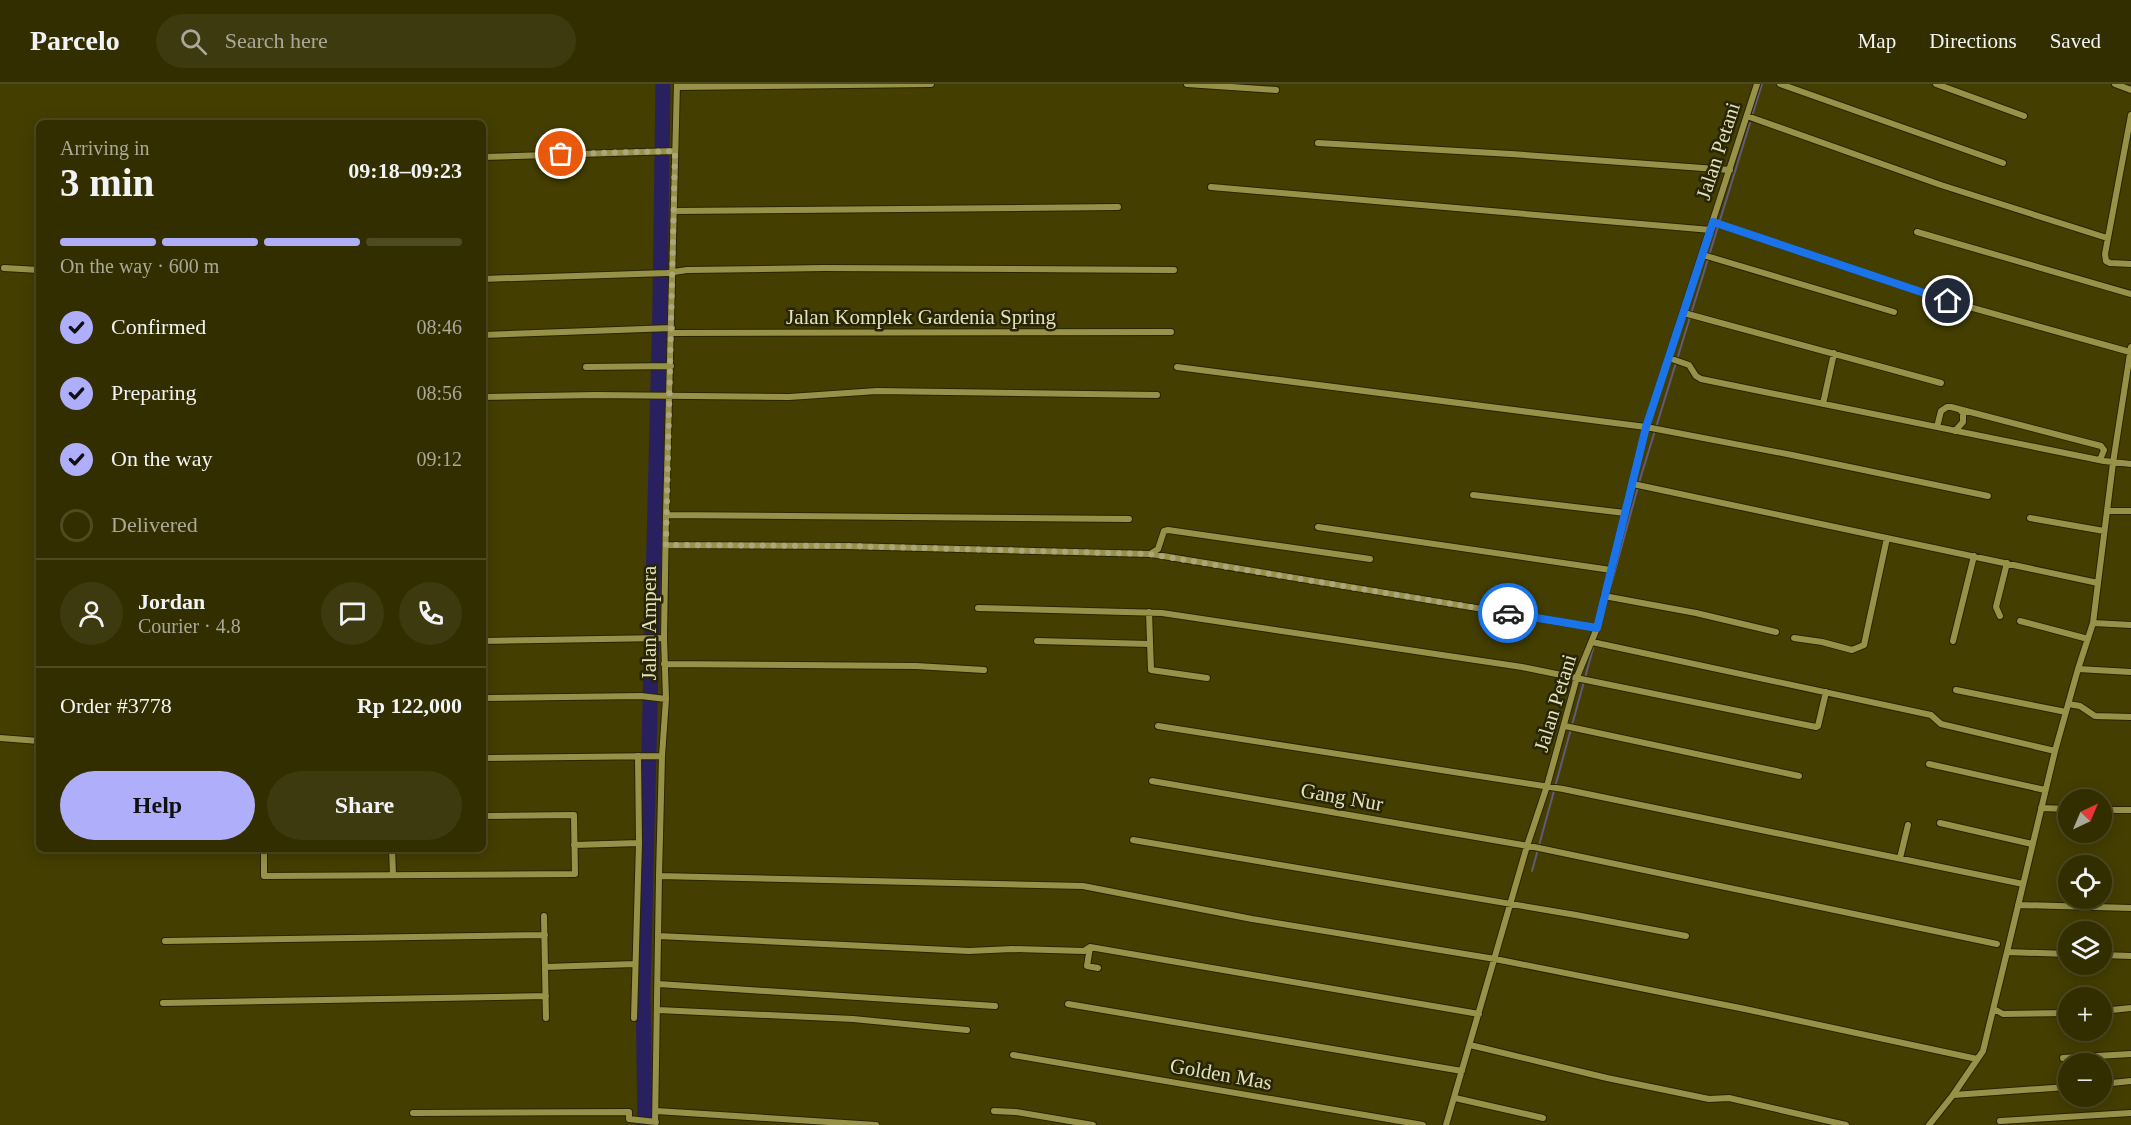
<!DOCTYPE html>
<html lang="en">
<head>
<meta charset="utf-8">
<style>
  body { margin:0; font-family:"Times New Roman",serif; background:#3e3a0f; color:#f1f3f6; height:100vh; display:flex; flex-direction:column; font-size:22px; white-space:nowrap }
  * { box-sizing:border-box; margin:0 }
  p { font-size:20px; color:#a9a899 }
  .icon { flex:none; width:33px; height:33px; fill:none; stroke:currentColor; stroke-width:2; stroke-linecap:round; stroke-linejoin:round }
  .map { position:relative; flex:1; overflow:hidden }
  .sheet { position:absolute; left:36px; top:36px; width:450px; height:732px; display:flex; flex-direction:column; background:#332e00; border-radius:9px; box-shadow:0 3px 15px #0003,0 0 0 2px #4e4a22 }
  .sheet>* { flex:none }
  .needle { width:39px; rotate:44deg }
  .tools { position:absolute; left:2058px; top:705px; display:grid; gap:12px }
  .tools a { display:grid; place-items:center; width:54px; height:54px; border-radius:50%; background:#332e00; box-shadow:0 3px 15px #0003,0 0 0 2px #4e4a22; font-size:30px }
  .pin { position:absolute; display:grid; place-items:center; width:51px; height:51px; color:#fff; margin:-26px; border:3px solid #fff; border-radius:50%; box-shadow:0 2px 6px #0007 }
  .courier { position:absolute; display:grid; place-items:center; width:60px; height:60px; margin:-30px; border:4px solid #1a73e8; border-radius:50%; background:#fff; color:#222; box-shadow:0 2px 8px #0007 }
  .head em { font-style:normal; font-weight:700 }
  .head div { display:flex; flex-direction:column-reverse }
  .head { display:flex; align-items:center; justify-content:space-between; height:102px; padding:0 24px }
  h1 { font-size:39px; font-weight:700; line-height:45px }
  .bar { display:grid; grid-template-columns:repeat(4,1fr); gap:9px 6px; align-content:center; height:72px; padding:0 24px }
  .bar i { height:8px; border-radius:4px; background:#4e4a22 }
  .bar .on { background:#afaefa }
  .bar p { grid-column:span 4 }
  .line { display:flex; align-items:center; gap:15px; padding:0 24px; border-top:2px solid #4e4a22 }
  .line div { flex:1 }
  .round { display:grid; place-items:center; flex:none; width:63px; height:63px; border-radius:32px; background:#3e3a0f }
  ol { padding:0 24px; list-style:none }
  li { display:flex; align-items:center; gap:18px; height:66px }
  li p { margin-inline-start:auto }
  li .icon { padding:6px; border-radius:50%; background:#afaefa; color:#111; stroke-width:4 }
  li:last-child { color:#a9a899 }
  li i { width:33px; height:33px; border:3px solid #4e4a22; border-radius:50% }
  .action { display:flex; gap:12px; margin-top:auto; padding:12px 24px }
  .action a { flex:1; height:69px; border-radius:36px; background:#afaefa; color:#111; font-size:24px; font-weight:700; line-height:69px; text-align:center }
  .action a+a { background:#3e3a0f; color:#f1f3f6 }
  header { display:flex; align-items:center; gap:36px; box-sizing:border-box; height:84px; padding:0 30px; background:#332e00; border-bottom:2px solid #4e4a22 }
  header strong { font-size:28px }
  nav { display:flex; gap:33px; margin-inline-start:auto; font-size:21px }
  .search { width:420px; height:54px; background:#3e3a0f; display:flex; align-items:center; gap:15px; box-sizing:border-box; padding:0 21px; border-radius:33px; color:#a9a899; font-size:22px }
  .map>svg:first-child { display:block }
</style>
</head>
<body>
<header>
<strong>Parcelo</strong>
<div class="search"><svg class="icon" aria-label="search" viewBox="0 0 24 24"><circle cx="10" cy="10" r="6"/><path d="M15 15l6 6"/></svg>Search here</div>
<nav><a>Map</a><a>Directions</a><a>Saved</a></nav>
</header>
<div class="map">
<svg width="2131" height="1041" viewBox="0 0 2131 1041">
  <rect width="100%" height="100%" fill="#443e00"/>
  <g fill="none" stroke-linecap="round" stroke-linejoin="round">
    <path stroke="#615a7b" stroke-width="2" d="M1611,501L1641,392L1762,0
      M1532,787L1594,561"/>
    <path stroke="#29205f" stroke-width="15" d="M645,1041L643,907L660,219L663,0"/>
    <defs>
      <path id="street" d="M1187,0L1276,6
        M1780,0L2003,79
        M1936,0L2024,32
        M2115,0L2131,6
        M677,3L931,0
        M2131,31L2105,170L2106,177L2110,179L2131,180
        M1747,32L1941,101L2107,154
        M1318,59L1511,70L1730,86
        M483,73L675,67
        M1211,103L1711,146
        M674,127L1118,123
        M1713,138L1948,217L2130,268
        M1917,148L2131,210
        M1703,171L1894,228
        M4,184L39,186
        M483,195L667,189L687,186L824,184L1174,186
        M1684,229L1941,299
        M671,249L1171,248
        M483,251L672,244
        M1669,274L1689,281L1696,292L1701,295L2104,377L2131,380
        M586,283L671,282
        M1177,283L1646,343L1792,371L1988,412
        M483,313L596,311L789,313L877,307L1157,311
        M1823,320L1834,269
        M1937,343L1941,327L1947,323H1951L2101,362L2104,366L2100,376
        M1955,347L1963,338V329L1960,326
        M1633,400L2098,499
        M1473,411L1625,429
        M2107,427H2131
        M666,431L1129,435
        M2030,434L2104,447
        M1318,443L1611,486
        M666,461L846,462L1150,470L1158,465L1164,447L1168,446L1370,475
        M1151,470L1597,544
        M1604,512L1696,529L1776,548
        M978,524L1162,529L1522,583L1816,643L1818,642L1826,608
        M1149,528L1151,586L1207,594
        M2000,532L1996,523L2007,479
        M2020,537L2088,555
        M2093,539L2131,541
        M1794,554L1822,558L1852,566L1864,561L1887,454
        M483,557L664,554
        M1037,557L1150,560
        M1953,557L1974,472
        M1592,558L1931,631L1941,640L2055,667
        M664,580L916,582L984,586
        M2078,585L2131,588
        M1956,606L2066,628
        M483,614L641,612L666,615
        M2068,620L2080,622L2095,632L2131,633
        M1158,642L1563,705L2023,800
        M1565,642L1799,692
        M0,654L39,657
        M483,674L662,672
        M1929,680L2045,706
        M1152,697L1534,763L1997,860
        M2041,724L2068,725
        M2102,726H2131
        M1940,739L2032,760
        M1133,756L1576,831L1686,852
        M574,761L639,759L638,672
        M264,765V792L575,790L574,731L483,732
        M392,765L393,791
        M1900,774L1908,741
        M659,792L1083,802L1252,835L1495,875L1745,925L1977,975
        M2018,821L2131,824
        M544,832L546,934
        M658,852L969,867L1012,865L1084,867L1090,863L1479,930
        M165,857L545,851
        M1090,863L1087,882L1098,884
        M2068,870L2007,868L2055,667L2078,585L2093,539L2113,379L2131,263
        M2102,871L2131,872
        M545,883L635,880
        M658,900L995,922
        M163,919L546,912
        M1068,920L1462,987
        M1994,925L2003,930L2068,929
        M658,926L853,935L967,946
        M2102,927L2131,924
        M634,934L639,759
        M1470,961L1607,994L1709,1015L1729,1014L1846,1041
        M1013,971L1423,1041
        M2063,974L2131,970
        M2102,1000L2131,997
        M1953,1011L2068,1003
        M1455,1014L1543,1034
        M656,1027L876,1041
        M994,1027L1016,1028L1093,1041
        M413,1029L629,1028V1035L656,1038
        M2000,1037L2131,1029
        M655,1041L659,792L662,672L666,615L664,554L666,431L677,0
        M1446,1041L1527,762L1547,702L1577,593L1597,544L1646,343L1757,0
        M1929,1041L1953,1011L1983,967L2007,868"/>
    </defs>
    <use href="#street" stroke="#282500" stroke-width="8"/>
    <use href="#street" stroke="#989249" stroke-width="6"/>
  </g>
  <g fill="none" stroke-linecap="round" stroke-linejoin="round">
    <path stroke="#aba77a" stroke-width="6" stroke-dasharray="0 10.8" d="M561,70L675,67L666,461L846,462L1149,470L1508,529"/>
    <path stroke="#1a73e8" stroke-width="8" d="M1508,529L1597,544L1646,343L1713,138L1948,217"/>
  </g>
  <g text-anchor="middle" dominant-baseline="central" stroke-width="5" stroke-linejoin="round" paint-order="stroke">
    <g font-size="21" fill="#e3e0bc" stroke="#282506">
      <text transform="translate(1718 67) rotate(-72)">Jalan Petani</text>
      <text x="921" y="233">Jalan Komplek Gardenia Spring</text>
      <text transform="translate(649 539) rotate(-90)">Jalan Ampera</text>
      <text transform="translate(1555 619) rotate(-73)">Jalan Petani</text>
      <text transform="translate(1342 713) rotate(10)">Gang Nur</text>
      <text transform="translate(1221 990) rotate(10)">Golden Mas</text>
    </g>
  </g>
</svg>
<div class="tools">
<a><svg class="needle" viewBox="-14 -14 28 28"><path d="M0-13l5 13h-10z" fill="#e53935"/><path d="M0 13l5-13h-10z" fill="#a9a899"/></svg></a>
<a><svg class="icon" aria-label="locate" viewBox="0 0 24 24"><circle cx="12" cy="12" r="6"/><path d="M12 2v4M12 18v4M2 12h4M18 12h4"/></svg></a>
<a><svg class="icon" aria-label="layers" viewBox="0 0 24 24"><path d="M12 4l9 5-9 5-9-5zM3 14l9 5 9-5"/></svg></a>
<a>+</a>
<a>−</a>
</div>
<div class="pin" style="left:561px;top:70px;background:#ea580c"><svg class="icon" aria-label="bag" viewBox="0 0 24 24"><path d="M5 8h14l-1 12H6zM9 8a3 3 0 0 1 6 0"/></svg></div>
<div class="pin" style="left:1948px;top:217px;background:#1f2937"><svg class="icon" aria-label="home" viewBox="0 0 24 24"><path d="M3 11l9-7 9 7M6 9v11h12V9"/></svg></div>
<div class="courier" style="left:1508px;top:529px"><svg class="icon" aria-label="car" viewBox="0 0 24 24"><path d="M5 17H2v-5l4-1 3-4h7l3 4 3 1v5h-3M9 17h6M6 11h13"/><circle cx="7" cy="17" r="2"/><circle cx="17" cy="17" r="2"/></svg></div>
<section class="sheet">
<div class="head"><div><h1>3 min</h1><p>Arriving in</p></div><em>09:18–09:23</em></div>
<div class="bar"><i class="on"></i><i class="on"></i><i class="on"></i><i></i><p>On the way · 600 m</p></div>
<ol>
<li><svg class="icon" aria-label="check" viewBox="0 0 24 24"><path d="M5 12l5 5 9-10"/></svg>Confirmed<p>08:46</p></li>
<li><svg class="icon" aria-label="check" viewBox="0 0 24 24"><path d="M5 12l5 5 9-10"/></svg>Preparing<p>08:56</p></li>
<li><svg class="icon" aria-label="check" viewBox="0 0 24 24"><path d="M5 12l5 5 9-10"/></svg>On the way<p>09:12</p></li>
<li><i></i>Delivered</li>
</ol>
<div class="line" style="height:108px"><a class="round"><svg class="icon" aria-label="person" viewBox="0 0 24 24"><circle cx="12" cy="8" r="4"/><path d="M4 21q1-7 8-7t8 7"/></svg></a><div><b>Jordan</b><p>Courier · 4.8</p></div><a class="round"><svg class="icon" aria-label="chat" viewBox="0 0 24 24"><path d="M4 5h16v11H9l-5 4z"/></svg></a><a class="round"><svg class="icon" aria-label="phone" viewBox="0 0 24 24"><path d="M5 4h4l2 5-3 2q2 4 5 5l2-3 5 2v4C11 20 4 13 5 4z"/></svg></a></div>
<div class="line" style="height:78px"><div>Order #3778</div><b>Rp 122,000</b></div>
<div class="action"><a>Help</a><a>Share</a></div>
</section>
</div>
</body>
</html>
